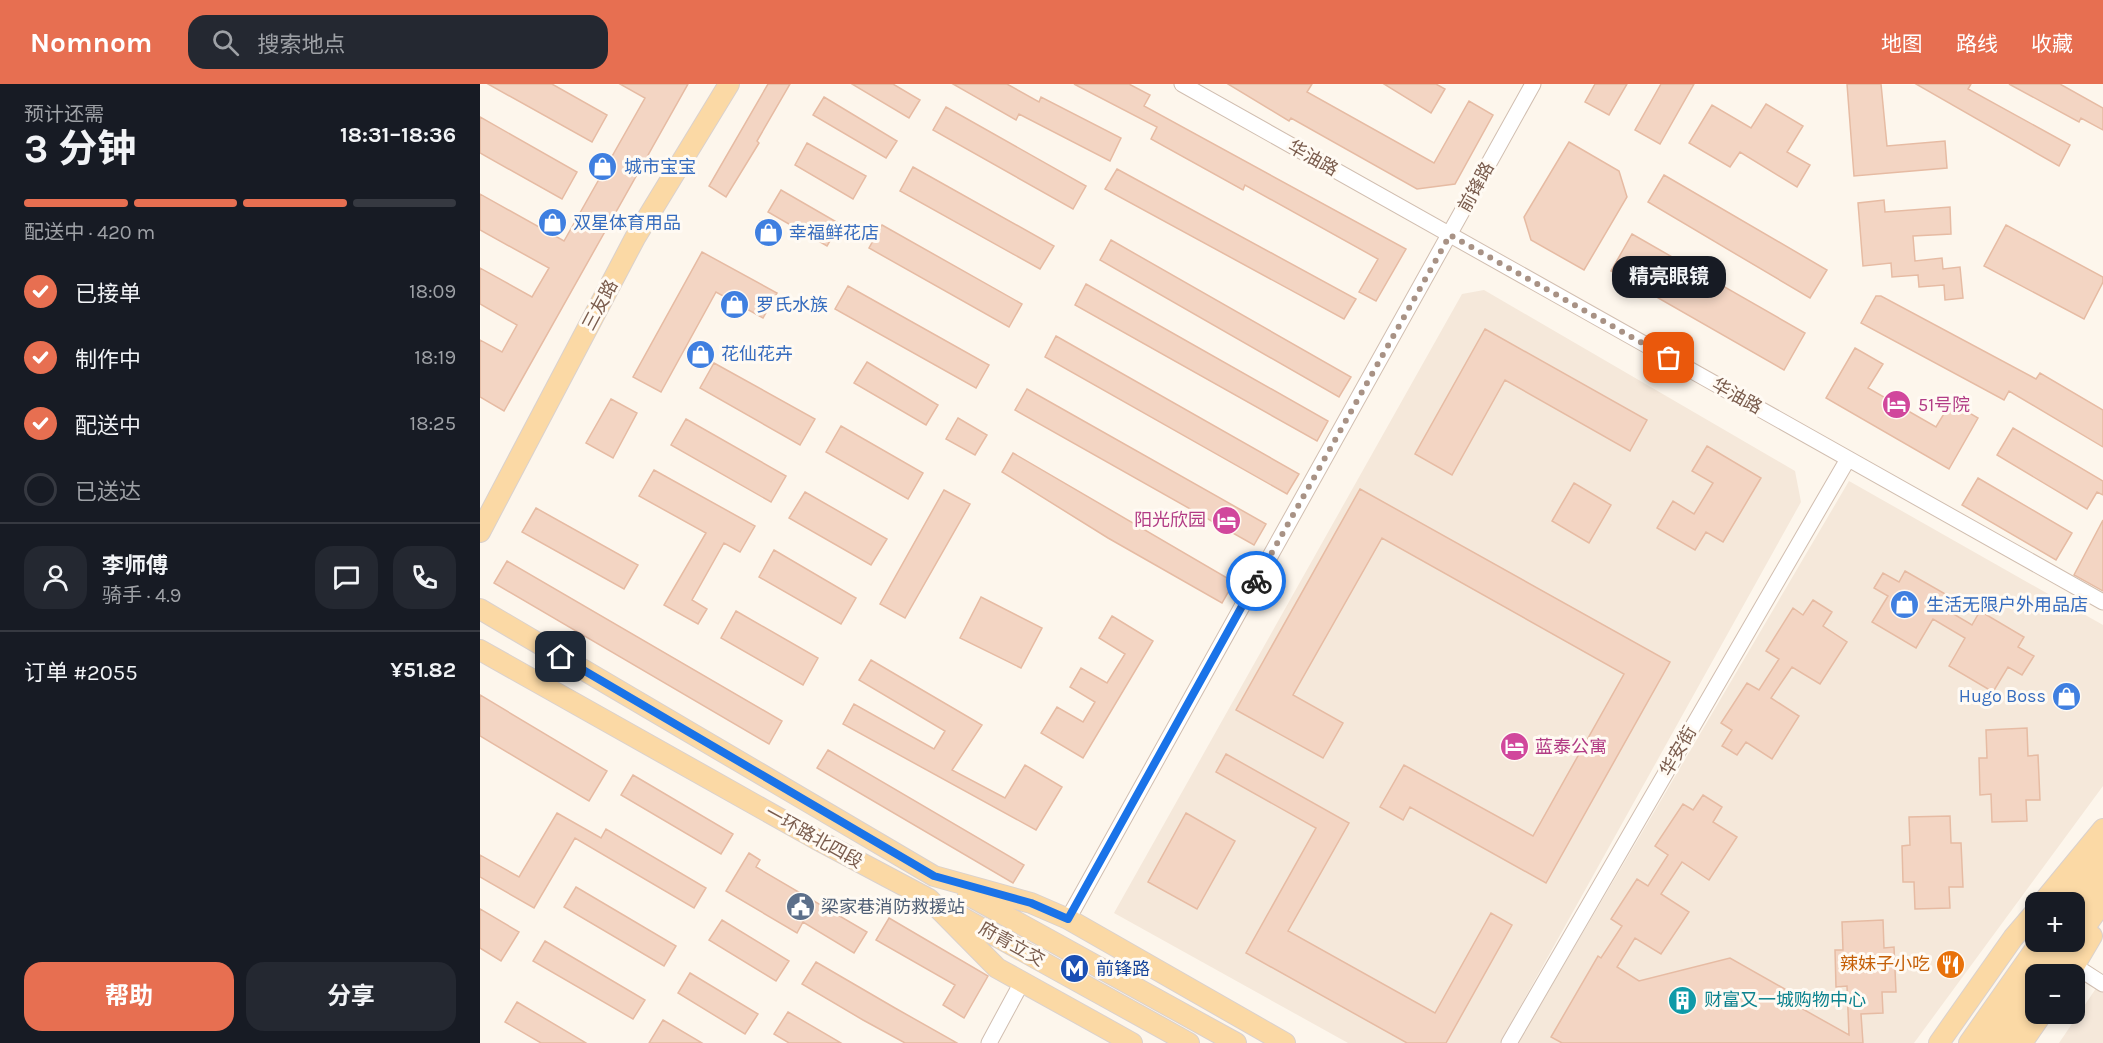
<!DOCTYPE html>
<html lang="zh">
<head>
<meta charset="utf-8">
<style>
  body { margin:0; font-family:Karla,"Noto Sans SC",sans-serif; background:#242831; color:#f1f3f6; height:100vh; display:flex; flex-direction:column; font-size:22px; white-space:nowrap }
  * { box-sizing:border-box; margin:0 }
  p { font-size:20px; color:#9ea1a6 }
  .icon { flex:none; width:33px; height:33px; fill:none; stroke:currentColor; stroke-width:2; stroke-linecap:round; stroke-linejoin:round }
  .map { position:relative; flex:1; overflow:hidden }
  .drawer { display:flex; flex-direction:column; background:#171b24; width:480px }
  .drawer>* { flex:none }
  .fabs { position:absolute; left:1545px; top:808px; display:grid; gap:12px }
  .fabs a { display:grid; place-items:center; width:60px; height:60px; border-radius:12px; background:#171b24; box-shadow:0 3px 9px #0003; font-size:30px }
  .pin { position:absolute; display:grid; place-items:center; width:51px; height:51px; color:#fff; margin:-26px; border-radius:12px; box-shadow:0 3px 9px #0006 }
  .courier { position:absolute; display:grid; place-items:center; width:60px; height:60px; margin:-30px; border:4px solid #1a73e8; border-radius:50%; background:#fff; color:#222; box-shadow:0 2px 8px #0007 }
  .bubble { position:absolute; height:42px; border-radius:18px; background:#171b24; box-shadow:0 3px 9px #0003; font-size:20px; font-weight:700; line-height:42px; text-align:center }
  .overview em { font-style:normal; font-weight:700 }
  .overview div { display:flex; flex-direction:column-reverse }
  .overview { display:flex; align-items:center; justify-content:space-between; height:102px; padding:0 24px }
  h1 { font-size:39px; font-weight:700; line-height:45px }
  .bar { display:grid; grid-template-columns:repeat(4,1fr); gap:9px 6px; align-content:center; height:72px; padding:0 24px }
  .bar i { height:8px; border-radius:4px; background:#363941 }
  .bar .selected { background:#e76f51 }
  .bar p { grid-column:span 4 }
  .line { display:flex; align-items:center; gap:15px; padding:0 24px; border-top:2px solid #363941 }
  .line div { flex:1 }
  .round { display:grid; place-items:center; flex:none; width:63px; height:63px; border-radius:18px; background:#242831 }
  ol { padding:0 24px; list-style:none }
  li { display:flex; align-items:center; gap:18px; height:66px }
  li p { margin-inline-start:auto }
  li .icon { padding:6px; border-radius:50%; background:#e76f51; color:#fff; stroke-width:4 }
  li:last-child { color:#9ea1a6 }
  li i { width:33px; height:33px; border:3px solid #363941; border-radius:50% }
  .primary-button { display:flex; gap:12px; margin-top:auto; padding:12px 24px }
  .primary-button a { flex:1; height:69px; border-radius:18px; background:#e76f51; color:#fff; font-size:24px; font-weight:700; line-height:69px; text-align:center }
  .primary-button a+a { background:#242831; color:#f1f3f6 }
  header { display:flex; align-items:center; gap:36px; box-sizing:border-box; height:84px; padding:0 30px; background:#e76f51; color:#fff }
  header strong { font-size:28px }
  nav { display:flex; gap:33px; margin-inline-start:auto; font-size:21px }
  .search { width:420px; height:54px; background:#242831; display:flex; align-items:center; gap:15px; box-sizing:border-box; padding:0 21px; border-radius:18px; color:#9ea1a6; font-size:22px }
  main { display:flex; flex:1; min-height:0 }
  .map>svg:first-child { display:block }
</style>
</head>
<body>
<header>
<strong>Nomnom</strong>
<div class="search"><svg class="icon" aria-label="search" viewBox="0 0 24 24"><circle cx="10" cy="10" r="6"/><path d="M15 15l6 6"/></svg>搜索地点</div>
<nav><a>地图</a><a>路线</a><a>收藏</a></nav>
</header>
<main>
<section class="drawer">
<div class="overview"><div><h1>3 分钟</h1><p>预计还需</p></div><em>18:31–18:36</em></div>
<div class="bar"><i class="selected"></i><i class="selected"></i><i class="selected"></i><i></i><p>配送中 · 420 m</p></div>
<ol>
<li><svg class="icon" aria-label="check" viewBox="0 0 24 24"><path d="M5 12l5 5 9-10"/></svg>已接单<p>18:09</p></li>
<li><svg class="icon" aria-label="check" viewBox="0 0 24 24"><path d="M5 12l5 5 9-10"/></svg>制作中<p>18:19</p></li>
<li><svg class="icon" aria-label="check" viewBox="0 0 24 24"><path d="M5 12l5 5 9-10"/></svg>配送中<p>18:25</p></li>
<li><i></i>已送达</li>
</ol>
<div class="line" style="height:108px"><a class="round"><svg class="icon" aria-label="person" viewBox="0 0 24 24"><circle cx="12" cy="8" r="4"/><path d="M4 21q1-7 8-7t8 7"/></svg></a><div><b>李师傅</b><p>骑手 · 4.9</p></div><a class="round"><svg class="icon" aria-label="chat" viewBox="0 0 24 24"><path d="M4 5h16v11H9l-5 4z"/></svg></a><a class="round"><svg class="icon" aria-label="phone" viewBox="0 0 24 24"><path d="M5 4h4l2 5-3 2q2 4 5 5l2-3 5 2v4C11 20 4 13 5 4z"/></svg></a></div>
<div class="line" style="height:78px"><div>订单 #2055</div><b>¥51.82</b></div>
<div class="primary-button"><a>帮助</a><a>分享</a></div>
</section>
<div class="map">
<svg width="1623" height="959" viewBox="0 0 1623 959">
  <rect width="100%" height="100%" fill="#fdf6ec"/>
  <path fill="#f5e8da" d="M1004,206L1315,387L1321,418L1020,959H868L634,829L982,210Z
    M1369,397L1623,541V702L1434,959H1038Z
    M1623,894V959H1579Z"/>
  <path fill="#f3d5c3" stroke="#e6bba3" stroke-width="1.5" d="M8,0H72L127,31L112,58Z
    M140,0H208L24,327L0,313V256L22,268L37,241L0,220V184L52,213L69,184L0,146V110L84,157L165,14Z
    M288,0H310L277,57L279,59L246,113L229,102Z
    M372,0H413L440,16L429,34Z
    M473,0H527L559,18L561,13L641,54L630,77L539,30L536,36Z
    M594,0H649L670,11L664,22L926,165L896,217L879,208L898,175L765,101L763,106L671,55L677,43Z
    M748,0H832L827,8L954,79L989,17L1013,31L975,100L937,105L811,34L809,37Z
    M904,0H956L965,5L951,29Z
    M1115,0H1147L1129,31L1105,18Z
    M1181,0H1214L1180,60L1155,46Z
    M1367,0H1401L1407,62L1465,57L1467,84L1374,92Z
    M1436,0H1491L1488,5L1590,61L1579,82Z
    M1529,0H1580L1623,24V46L1601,34L1599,38Z
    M344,13L417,57L406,74L333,31Z
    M1286,20L1323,42L1307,68L1330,81L1317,103L1260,68L1250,83L1209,59L1232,21L1271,44Z
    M466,23L606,102L593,125L453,46Z
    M0,33L97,88L82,115L0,69Z
    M1089,58L1139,87L1147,113L1104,186L1051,156L1044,133Z
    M327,59L386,92L373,115L315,81Z
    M433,83L574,162L560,185L420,107Z
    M637,85L876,215L864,235L625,105Z
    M1184,91L1347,186L1330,214L1168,118Z
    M301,106L360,140L347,162L288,128Z
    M1404,116L1405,128L1470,123L1471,150L1433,152L1435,177L1462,174L1463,185L1480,183L1483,214L1465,216L1464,201L1439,203L1438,191L1412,193L1411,179L1383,182L1378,119Z
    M402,141L542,220L529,243L389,164Z
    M1526,141L1623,193V198L1604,235L1504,182Z
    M1152,150L1325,249L1304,286L1131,187Z
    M631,156L871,293L859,313L620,176Z
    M222,168L297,209L283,234L236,208L181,308L153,293Z
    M606,200L848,337L837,357L595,221Z
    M368,202L509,281L496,304L355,225Z
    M1396,212H1401L1556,295L1560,289L1623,326V363L1529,307L1524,316L1381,239Z
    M1005,245L1167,336L1150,367L1025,296L972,391L935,370Z
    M576,252L819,390L807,410L565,273Z
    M1375,264L1403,280L1388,304L1456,343L1471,318L1498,334L1469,385L1346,314Z
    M387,278L458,321L446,341L374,299Z
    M234,279L335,335L320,361L220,304Z
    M547,305L786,440L774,461L535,326Z
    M131,315L157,329L133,374L106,359Z
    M478,334L507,351L495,371L466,355Z
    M206,335L306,392L291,418L191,361Z
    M361,342L443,389L428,415L346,368Z
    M1533,344L1623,397V411L1617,408L1607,425L1517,371Z
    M1227,362L1281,394L1243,458L1226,448L1215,466L1177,444L1193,417L1214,430L1233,399L1212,387Z
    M533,369L754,498L742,519L628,454L522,388Z
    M174,386L275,442L260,468L244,459L212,516L227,525L218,540L184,521L226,449L159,412Z
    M1498,394L1592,449L1576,476L1482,421Z
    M1094,399L1131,421L1109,459L1072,437Z
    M880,405L1190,578L1066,799L930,723L923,736L900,723L924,681L1053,752L1144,590L902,454L813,611L863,639L843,674L756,626Z
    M464,406L490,420L425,534L400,520Z
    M325,408L407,455L391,481L309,434Z
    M56,424L158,481L144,505L42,448Z
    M1623,436V507L1594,491Z
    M294,466L376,514L361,540L279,493Z
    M27,477L302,637L289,660L14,499Z
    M1425,487L1467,511L1460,522L1492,541L1500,527L1544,553L1538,563L1554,572L1542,591L1528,583L1513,608L1469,582L1485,554L1453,535L1436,564L1392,538L1408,512L1394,504L1403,489L1419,498Z
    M501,513L562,544L541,584L480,554Z
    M1333,516L1352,528L1343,542L1367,558L1340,600L1312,583L1291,614L1319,632L1292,675L1266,658L1257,671L1242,662L1252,646L1241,639L1267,599L1279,606L1299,575L1286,567L1313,524L1323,531Z
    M256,527L338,574L323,601L241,554Z
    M632,532L673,557L603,674L561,649L577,623L603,638L615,618L590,603L601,584L627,599L645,570L619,554Z
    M391,576L502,641L472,686L525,714L545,681L582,703L556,746L363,640L374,620L454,665L465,647L379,596Z
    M0,611L127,687L109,717L0,652Z
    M1547,644L1548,672L1558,671L1560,716H1546L1547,737L1512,738L1511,710L1500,711L1499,674H1507L1506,646Z
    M348,666L544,781L533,799L337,684Z
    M746,670L869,739L808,847L955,929L1011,829L1032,841L966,959H927L766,869L836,744L736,688Z
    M153,691L253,750L241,770L141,711Z
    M1223,711L1242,723L1233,738L1257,753L1229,796L1202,778L1181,810L1209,828L1181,870L1155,854L1137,883L1159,897L1250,874L1317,912L1312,919L1369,951L1367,902L1356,903L1355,866H1363L1362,838L1403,836L1404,864L1414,863L1416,908H1402L1403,929L1381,930L1383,959H1082L1071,953L1118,872L1121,874L1142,842L1131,835L1157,795L1168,802L1188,771L1175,762L1203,720L1213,726Z
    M77,729L121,754L126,745L226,804L214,824L95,754L54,824L0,793V771L39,793Z
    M706,729L755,757L717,825L668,798Z
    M1470,732L1471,759H1481L1483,803H1469L1470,824L1435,825L1434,798H1423L1422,762L1430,761L1429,733Z
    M269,769L280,776L276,783L387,848L374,869L323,838L317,849L246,807Z
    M96,803L196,862L184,882L84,823Z
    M0,825L39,848L21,877L0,864Z
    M409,834L508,892L484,934L463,921L475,901L396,856Z
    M242,836L309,877L296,897L229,856Z
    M65,857L165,916L153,935L53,877Z
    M336,878L415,924L477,959H425L383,936L322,900Z
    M210,889L278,930L265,950L198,909Z
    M37,918L106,959H61L25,938Z
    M308,928L361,959H309L294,950Z
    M183,936L222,959H169Z"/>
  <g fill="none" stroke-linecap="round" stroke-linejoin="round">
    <defs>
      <path id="minor" d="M702,0L1623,518
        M588,835L1053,0
        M1595,882L1623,900
        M509,959L542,898
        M1029,959L1368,375"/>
      <path id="major" d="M0,448L155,154L249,0
        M0,525L454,792L551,819L588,835L805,959
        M0,566L336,755L449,815L517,884L652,959
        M488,811L756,959
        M1562,819L1623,745
        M1587,819L1623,768
        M467,825L709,959
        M1594,833L1623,793
        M1571,891L1623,818
        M1589,891L1612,852
        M1459,959L1533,854L1556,827
        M1489,959L1560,858
        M1505,959L1577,858
        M1523,959L1556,913
        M1542,959L1562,930"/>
    </defs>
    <use href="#minor" stroke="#d1beb0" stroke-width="17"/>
    <use href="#major" stroke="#dad1cd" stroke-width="22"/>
    <use href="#minor" stroke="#fff" stroke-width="15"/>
    <use href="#major" stroke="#fbd9a5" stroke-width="20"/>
  </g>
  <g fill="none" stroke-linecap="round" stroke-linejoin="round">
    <path stroke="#a89285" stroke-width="6" stroke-dasharray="0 10.8" d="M776,497L970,151L1189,274"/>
    <path stroke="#1a73e8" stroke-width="8" d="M81,573L454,792L551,819L588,835L776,497"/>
  </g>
  <defs>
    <symbol id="shop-disc" viewBox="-11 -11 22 22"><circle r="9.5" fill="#3f7fe0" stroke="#fffaf3"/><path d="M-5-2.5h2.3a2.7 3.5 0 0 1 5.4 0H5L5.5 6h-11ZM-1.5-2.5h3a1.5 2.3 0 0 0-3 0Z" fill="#fff"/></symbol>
    <symbol id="hotel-disc" viewBox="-11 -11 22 22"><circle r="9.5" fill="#d1479c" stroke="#fffaf3"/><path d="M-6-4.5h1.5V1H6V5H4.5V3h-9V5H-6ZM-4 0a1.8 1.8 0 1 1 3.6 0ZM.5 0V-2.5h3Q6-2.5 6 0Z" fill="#fff"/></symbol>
    <symbol id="civic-disc" viewBox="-11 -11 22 22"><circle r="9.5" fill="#5c6f8a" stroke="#fffaf3"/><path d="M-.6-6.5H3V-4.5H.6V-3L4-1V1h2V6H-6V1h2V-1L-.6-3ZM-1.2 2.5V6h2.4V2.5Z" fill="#fff"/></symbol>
    <symbol id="restaurant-disc" viewBox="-11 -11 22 22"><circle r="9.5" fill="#e8710a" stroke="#fffaf3"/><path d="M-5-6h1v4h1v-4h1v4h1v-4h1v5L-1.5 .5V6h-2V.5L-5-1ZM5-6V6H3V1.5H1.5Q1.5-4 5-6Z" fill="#fff"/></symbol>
    <symbol id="metro-disc" viewBox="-11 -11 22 22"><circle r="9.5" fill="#1a4fb4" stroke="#fffaf3"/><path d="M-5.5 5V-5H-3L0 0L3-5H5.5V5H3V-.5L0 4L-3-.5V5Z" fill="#fff"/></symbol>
    <symbol id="building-disc" viewBox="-11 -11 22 22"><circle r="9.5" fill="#0f9aa8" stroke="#fffaf3"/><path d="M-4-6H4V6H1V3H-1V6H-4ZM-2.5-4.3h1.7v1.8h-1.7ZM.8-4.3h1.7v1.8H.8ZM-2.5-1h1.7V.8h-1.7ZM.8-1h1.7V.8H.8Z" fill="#fff"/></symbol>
  </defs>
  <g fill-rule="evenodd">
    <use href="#shop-disc" x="106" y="66" width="33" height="33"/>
    <use href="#shop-disc" x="56" y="122" width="33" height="33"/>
    <use href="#shop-disc" x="272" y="132" width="33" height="33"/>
    <use href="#shop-disc" x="238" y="204" width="33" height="33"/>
    <use href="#shop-disc" x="204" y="254" width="33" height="33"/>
    <use href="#hotel-disc" x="1400" y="304" width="33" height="33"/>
    <use href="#hotel-disc" x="730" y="420" width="33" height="33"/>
    <use href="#shop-disc" x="1408" y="504" width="33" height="33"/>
    <use href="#shop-disc" x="1570" y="596" width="33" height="33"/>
    <use href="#hotel-disc" x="1018" y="646" width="33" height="33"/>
    <use href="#civic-disc" x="304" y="806" width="33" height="33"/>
    <use href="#restaurant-disc" x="1454" y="864" width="33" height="33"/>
    <use href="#metro-disc" x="578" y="868" width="33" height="33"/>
    <use href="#building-disc" x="1186" y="900" width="33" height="33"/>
  </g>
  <g text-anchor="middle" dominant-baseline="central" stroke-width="6" stroke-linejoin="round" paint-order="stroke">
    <g font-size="18" fill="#7a5c4d" stroke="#fffaf3">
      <text transform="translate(833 74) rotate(29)">华油路</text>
      <text transform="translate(996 103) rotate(-61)">前锋路</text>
      <text transform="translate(120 221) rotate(-62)">三友路</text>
      <text transform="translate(1257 312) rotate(29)">华油路</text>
      <text transform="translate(1198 667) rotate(-60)">华安街</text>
      <text transform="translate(334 753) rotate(29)">一环路北四段</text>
      <text transform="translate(532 860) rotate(29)">府青立交</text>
    </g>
    <g font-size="18" fill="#366cbe" stroke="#fffaf3" text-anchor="start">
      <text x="144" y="83">城市宝宝</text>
      <text x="93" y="139">双星体育用品</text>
      <text x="309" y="149">幸福鲜花店</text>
      <text x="276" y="221">罗氏水族</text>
      <text x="241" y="270">花仙花卉</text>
      <text x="1446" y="521">生活无限户外用品店</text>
      <text x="1566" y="612" text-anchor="end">Hugo Boss</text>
    </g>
    <g font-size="18" fill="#b23c85" stroke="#fffaf3" text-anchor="start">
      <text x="1438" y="321">51号院</text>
      <text x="726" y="436" text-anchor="end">阳光欣园</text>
      <text x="1055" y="663">蓝泰公寓</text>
    </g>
    <g font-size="18" fill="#4e5e75" stroke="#fffaf3" text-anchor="start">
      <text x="341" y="823">梁家巷消防救援站</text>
    </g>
    <g font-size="18" fill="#c56008" stroke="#fffaf3" text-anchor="end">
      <text x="1450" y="880">辣妹子小吃</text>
    </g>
    <g font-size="18" fill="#164399" stroke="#fffaf3" text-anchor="start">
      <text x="616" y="885">前锋路</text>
    </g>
    <g font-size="18" fill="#0d838f" stroke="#fffaf3" text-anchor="start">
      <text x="1224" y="916">财富又一城购物中心</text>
    </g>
  </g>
</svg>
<div class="fabs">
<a>+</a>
<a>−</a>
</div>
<div class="pin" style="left:1189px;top:274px;background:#ea580c"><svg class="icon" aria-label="bag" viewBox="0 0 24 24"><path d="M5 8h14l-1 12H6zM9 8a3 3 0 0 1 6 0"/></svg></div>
<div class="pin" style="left:81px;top:573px;background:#1f2937"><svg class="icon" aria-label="home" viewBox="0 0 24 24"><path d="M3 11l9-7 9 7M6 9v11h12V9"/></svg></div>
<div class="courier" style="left:776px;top:497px"><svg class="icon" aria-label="bike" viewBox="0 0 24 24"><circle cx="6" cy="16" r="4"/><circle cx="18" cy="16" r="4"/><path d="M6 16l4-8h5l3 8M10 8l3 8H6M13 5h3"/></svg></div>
<div class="bubble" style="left:1132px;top:172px;width:114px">精亮眼镜</div>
</div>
</main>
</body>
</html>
